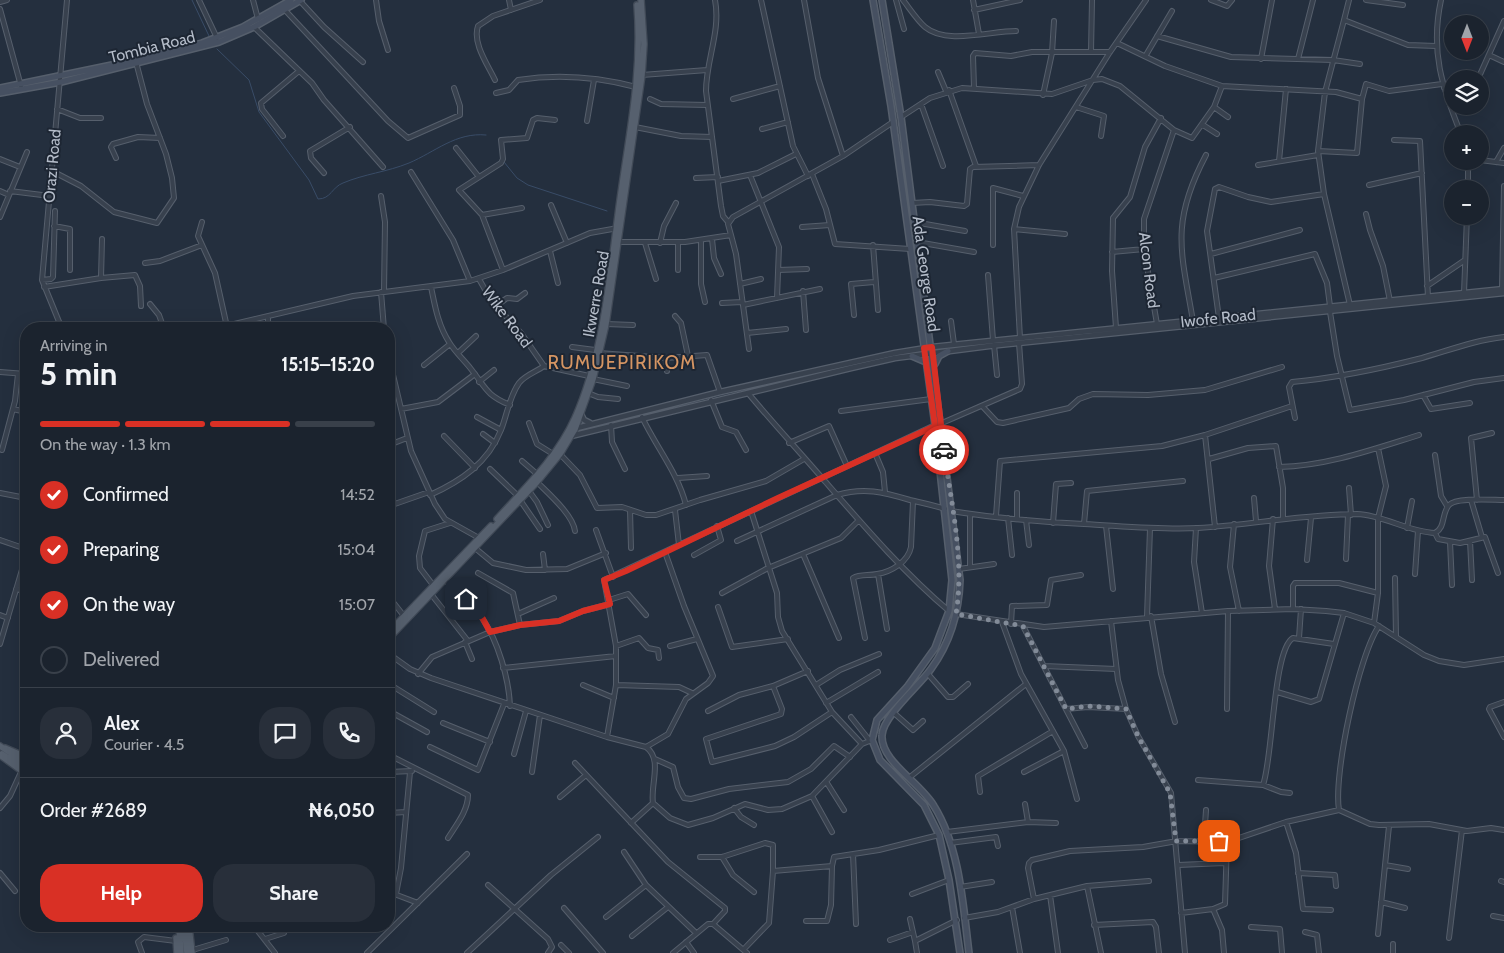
<!DOCTYPE html>
<html lang="en">
<head>
<meta charset="utf-8">
<style>
  body { margin:0; font-family:Cabin,sans-serif; background:#282f3a; color:#f1f3f6; height:100vh; display:flex; flex-direction:column; font-size:19px; white-space:nowrap }
  * { box-sizing:border-box; margin:0 }
  p { font-size:16px; color:#a0a4aa }
  .icon { flex:none; width:28px; height:28px; fill:none; stroke:currentColor; stroke-width:2; stroke-linecap:round; stroke-linejoin:round }
  .map { position:relative; flex:1; overflow:hidden }
  .panel { position:absolute; left:20px; top:322px; width:375px; height:610px; display:flex; flex-direction:column; background:#1b232e; border-radius:20px; box-shadow:0 5px 20px #0002,0 0 0 1px #39404a }
  .panel>* { flex:none }
  .needle { width:32px; rotate:180deg }
  .controls { position:absolute; left:1444px; top:15px; display:grid; gap:10px }
  .controls a { display:grid; place-items:center; width:45px; height:45px; border-radius:50%; background:#1b232e; box-shadow:0 5px 20px #0002,0 0 0 1px #39404a; font-size:25px }
  .pin { position:absolute; display:grid; place-items:center; width:42px; height:42px; color:#fff; margin:-21px; border-radius:10px; box-shadow:0 2px 8px #0006 }
  .courier { position:absolute; display:grid; place-items:center; width:50px; height:50px; margin:-25px; border:4px solid #d93025; border-radius:50%; background:#fff; color:#222; box-shadow:0 1px 6px #0007 }
  .summary em { font-style:normal; font-weight:700 }
  .summary div { display:flex; flex-direction:column-reverse }
  .summary { display:flex; align-items:center; justify-content:space-between; height:85px; padding:0 20px }
  h1 { font-size:32px; font-weight:700; line-height:38px }
  .bar { display:grid; grid-template-columns:repeat(4,1fr); gap:8px 5px; align-content:center; height:60px; padding:0 20px }
  .bar i { height:6px; border-radius:4px; background:#39404a }
  .bar .current { background:#d93025 }
  .bar p { grid-column:span 4 }
  .line { display:flex; align-items:center; gap:12px; padding:0 20px; border-top:1px solid #39404a }
  .line div { flex:1 }
  .round { display:grid; place-items:center; flex:none; width:52px; height:52px; border-radius:20px; background:#282f3a }
  ol { padding:0 20px; list-style:none }
  li { display:flex; align-items:center; gap:15px; height:55px }
  li p { margin-inline-start:auto }
  li .icon { padding:5px; border-radius:50%; background:#d93025; color:#fff; stroke-width:4 }
  li:last-child { color:#a0a4aa }
  li i { width:28px; height:28px; border:2px solid #39404a; border-radius:50% }
  .action { display:flex; gap:10px; margin-top:auto; padding:10px 20px }
  .action a { flex:1; height:58px; border-radius:20px; background:#d93025; color:#fff; font-size:20px; font-weight:700; line-height:58px; text-align:center }
  .action a+a { background:#282f3a; color:#f1f3f6 }
  .map>svg:first-child { display:block }
</style>
</head>
<body>
<div class="map">
<svg width="1504" height="953" viewBox="0 0 1504 953">
  <rect width="100%" height="100%" fill="#242f3e"/>
  <g fill="none" stroke-linecap="round" stroke-linejoin="round">
    <path stroke="#394c67" stroke-width="1" d="M192,0L209,36
      M217,49L249,80L259,112L309,180L318,199C331,199 332,187 343,183C364,174 387,172 409,163C435,152 456,132 486,135
      M504,162L517,178L528,185L607,211"/>
    <defs>
      <path id="minor" d="M199,0L217,38
        M253,0L258,19
        M376,0L379,21L388,50
        M509,0L511,10
        M715,0C721,31 706,60 706,91L721,206L723,216L728,222
        M761,0L793,146L808,176
        M804,0L818,78L843,156
        M896,0L904,29
        M903,0C910,9 917,20 925,27C946,45 990,31 1016,31
        M973,0L979,34
        M1211,0L1227,6L1232,0
        M1349,0L1344,20L1408,45L1436,46
        M1366,0L1403,5
        M1441,0C1430,51 1442,87 1461,134
        M300,1L324,27L363,62
        M0,2L7,0
        M0,9L21,86
        M284,9L388,121L408,138L460,115V106L454,88
        M974,10L1020,0
        M1344,20L1325,92L1318,151L1324,194L1350,305
        M254,27L312,83L324,100L383,167
        M1157,36L1231,57L1333,60L1360,64
        M1117,43L1165,66L1222,86L1336,92L1362,99
        M1091,52L1092,0
        M1146,55L1172,11
        M1489,55L1504,62
        M1261,59L1272,0
        M1298,59L1313,0
        M938,72L946,91
        M642,75L707,70
        M1478,79L1504,21
        M495,80C488,65 472,43 478,26L493,16L540,0
        M974,88L973,56L975,53L1011,56L1032,52H1110
        M1444,88L1452,86
        M949,90L976,166
        M496,93L509,90L518,80C557,74 598,77 636,87
        M1043,95L1052,53L1054,21
        M650,99L661,104L707,105
        M733,99L780,86
        M921,104L943,166
        M1076,107L1104,116L1101,136
        M1214,107L1228,117
        M57,109L80,118H101
        M901,117L930,98L962,88L1052,94L1093,80L1102,79L1120,86L1174,130L1192,138L1214,107L1222,86
        M587,121L594,80
        M1203,125L1217,134
        M635,127L681,136L712,137
        M762,129L788,122
        M283,136L262,109L261,103L299,71
        M1394,140L1420,141L1428,297
        M456,148L479,177
        M1318,151L1357,153L1362,99L1366,84L1389,91L1442,84
        M116,158L111,147L113,144L138,137L160,138
        M0,159L20,167
        M1480,160L1504,163
        M1279,161L1286,89
        M1496,162L1504,148
        M1258,165L1318,155
        M52,171L81,186L114,212L157,223L174,198L172,178L166,154L147,104L136,62
        M411,172L453,240L470,281
        M324,173L311,158L310,151L350,127
        M812,174L826,209L835,244L910,249
        M750,175L779,247L777,298
        M696,178L718,177
        M718,181L758,173L796,154
        M1369,185L1422,173
        M1468,189V161
        M0,191L9,195
        M10,191L50,196
        M381,196L385,222L384,292
        M912,203L930,202L964,206L967,204L970,169L973,167L1039,165
        M551,205L567,243
        M1366,214L1370,230L1383,266L1390,301
        M482,215L522,208
        M0,217L27,152
        M202,222L198,236L215,273L227,327
        M914,222L965,231
        M54,226L70,229V270
        M802,227L830,225
        M1014,229L1065,234
        M731,235L736,254L749,349
        M712,239L714,258L721,274
        M701,241V284L705,302
        M616,242H685L731,235L728,224L733,217L843,156L893,122
        M917,242L974,252
        M645,243L656,279
        M660,243L664,226L676,203
        M873,245L878,310
        M993,245V188L1023,196
        M550,251L558,283
        M1112,252L1144,249
        M1211,254L1300,230
        M145,263L160,261L202,245
        M503,270L482,215L459,190L501,163L503,159L501,140L527,138L533,120L537,118L555,120
        M678,270V243
        M778,270L807,269
        M988,275L993,340
        M101,278L102,239
        M1214,278L1315,254L1327,283L1330,306
        M479,279L491,300L521,333L544,366L589,376
        M42,280L51,279L53,277L55,211
        M740,284L761,279
        M1427,286L1465,260
        M44,287L101,278L135,275L140,286L141,306
        M431,287C435,306 438,325 449,342C455,352 464,360 471,369C486,388 486,395 510,405
        M1502,289L1504,186
        M803,291L806,330
        M381,292L384,329
        M1464,293L1467,216
        M722,303L742,302
        M150,304L159,315L164,329
        M743,305L820,289
        M496,306L507,298L517,299L525,293
        M1330,312L1337,356L1350,410L1404,400L1474,382L1504,378
        M854,315L851,284L874,282
        M675,316L681,323L688,356
        M1219,318L1207,231L1215,189L1219,187L1248,197L1271,202L1324,194
        M951,321L954,344
        M1193,321C1181,251 1170,223 1206,155
        M606,324L633,325
        M1157,324L1144,249V219L1174,130
        M1116,328L1112,271L1113,218L1130,197L1145,147L1161,118
        M62,329L42,280L67,0
        M213,329L353,296L470,281L503,270L590,233L618,228
        M268,329V318
        M747,333L786,329
        M1020,338L1014,229L1019,207L1039,165L1110,52L1146,0
        M994,345L997,375
        M572,347L595,350
        M458,353L476,336
        M599,353L666,358L707,355L720,392
        M389,358L411,451L435,504L445,519L479,538
        M666,358L667,371
        M424,365L450,344
        M0,372L26,374
        M593,379L627,386
        M479,382L494,370
        M588,393L598,397L618,399
        M748,393C772,422 798,450 823,479C863,525 903,572 949,611
        M1423,395L1431,409L1470,403
        M711,400L722,427L736,432L746,450
        M983,407L997,422L1003,423L1069,408L1079,399L1093,394L1148,395L1205,390L1282,367
        M13,409L26,412
        M401,409L438,402L475,374
        M841,411L931,399
        M477,417L501,430
        M642,417C656,447 678,473 686,505
        M1295,418L1289,387L1292,382C1336,378 1379,369 1422,358C1450,350 1475,340 1504,337
        M529,423L537,444L553,454
        M942,423L1020,389L1022,384L1019,343
        M611,425L612,442L625,469
        M483,434L495,443
        M1205,435L1215,527
        M444,436L475,468
        M789,443L829,426L847,466
        M389,445L407,438
        M2,450L15,401L18,374
        M875,453L883,472L885,492
        M560,454L580,475L597,508L622,507L646,515H656L700,500L766,481L804,459
        M1435,455L1441,496L1447,506
        M1209,459L1248,448L1276,446L1283,488V518
        M522,461L538,475
        M1279,467C1327,466 1374,449 1419,435
        M490,469L518,496
        M678,478L707,476
        M537,482C549,494 573,515 575,531
        M1349,488L1351,515
        M529,491L537,502L548,525
        M0,493L26,498
        M430,495C461,481 488,463 501,430C507,415 509,397 519,383C525,375 536,372 544,366
        M1254,498L1256,521
        M520,500L540,529
        M1471,500L1482,537
        M1477,500L1471,438L1492,433
        M389,506L429,492
        M630,510L631,548
        M675,510L679,545
        M751,511L777,593L778,617L782,631L832,712L862,744
        M951,511C995,518 1040,522 1084,524C1122,526 1160,530 1198,528C1251,525 1304,514 1357,514C1384,515 1408,532 1435,533C1446,527 1441,514 1449,505C1456,497 1492,500 1504,500
        M970,514V567
        M996,516L1000,461L1162,446L1205,435L1292,406
        M1008,518L1012,555
        M1017,519V493
        M1273,519L1269,566L1275,609
        M1026,520L1029,545
        M1053,523L1056,484L1071,483
        M1084,524L1087,491L1183,481
        M1234,524L1230,567L1239,611
        M1106,526L1113,589
        M1196,528L1194,562L1202,613
        M1407,528L1412,501
        M596,530L613,577
        M1435,533L1438,539L1460,543L1485,537L1498,573
        M0,540L26,549
        M737,541L837,495C864,487 883,492 910,500C922,503 933,505 945,509
        M1470,541L1472,580
        M1450,542L1452,585
        M475,548L493,563L526,570L567,569L606,553
        M543,554L545,570
        M803,554L839,638
        M694,555L721,540L717,526
        M1346,559L1348,515
        M1307,560L1311,518
        M959,569L994,564
        M478,573L513,593L520,625
        M878,574L887,629
        M1415,574L1418,531
        M1395,578L1396,637
        M445,580C458,592 472,604 482,618C498,641 509,679 510,706
        M433,585L420,568L419,556L425,531L450,523
        M16,589L26,591
        M722,593L768,568L841,538L859,520
        M431,594L468,641
        M389,597L404,616
        M609,600L628,594L646,615
        M718,607L732,647L788,639
        M1293,609V586L1295,583H1339L1378,593
        M518,614L554,598
        M956,614L1044,627L1228,611L1293,609L1326,611L1344,613L1374,623L1424,655L1439,661L1464,665L1504,659
        M0,615L8,618
        M1151,616L1161,674L1175,722
        M1147,617L1150,528
        M1111,621L1118,680L1126,709L1138,736L1171,793L1185,953
        M1002,622L1021,674L1064,751L1077,799
        M1374,623L1378,593V518L1386,486L1378,448
        M1011,624L1012,606L1047,605L1051,580L1081,575
        M1023,626L1085,746
        M865,638L853,578C860,574 869,576 877,574C891,572 908,562 911,547L913,501
        M1299,638L1301,609
        M465,642L472,659
        M0,644L26,556
        M616,646L639,638L648,648L658,650L659,658
        M670,646L697,639
        M389,654L410,669L431,678L607,737L646,747C663,759 650,785 653,803L670,818L688,825L713,818L745,804L768,810L782,809L812,796L862,744L872,740
        M1044,666L1116,669
        M503,668L616,656
        M418,674L432,657L490,632L520,625L559,621L583,611L610,604
        M928,674L948,697H953L968,684
        M389,684L434,712
        M583,685L614,698
        M616,685L679,687L692,693
        M816,685L840,670L879,654
        M773,686L782,709L781,714L706,739L712,762L775,746L794,737L832,712
        M1277,692L1311,702L1319,699L1344,613
        M1504,702L1490,707L1489,709L1504,737
        M826,703L878,672
        M1066,709L1088,707L1126,709
        M1227,709L1228,611
        M389,711L427,732
        M708,711L739,695L773,686L808,671
        M894,713L913,730L923,721
        M851,717L870,741
        M443,723L490,742
        M607,737L616,685V646L604,580L935,425
        M430,747L478,770L504,704
        M646,747L668,734L686,699L708,683L713,676L684,606L665,552
        M514,754L526,711
        M389,755L468,795C468,811 456,825 448,838
        M655,759L673,767L678,787L684,798L691,799L729,789L788,782L811,769L834,746L850,757
        M575,763L668,862L725,908V911L713,924
        M389,772L412,771
        M532,772L540,715
        M1024,772L1064,751
        M910,777L1026,684
        M1198,780L1263,785L1281,792L1290,793
        M827,783L844,810
        M1263,785C1273,758 1273,649 1293,638L1334,644
        M980,792L978,776L1053,731
        M812,796L832,832
        M560,797L586,775
        M1025,804L1028,822
        M0,808L10,796L21,772
        M734,808L741,817L754,825
        M1339,810C1333,775 1359,654 1379,626
        M389,813L406,812
        M1286,822L1296,853L1303,909L1331,910
        M631,823L653,803
        M947,832L1028,822L1056,823
        M1204,840L1206,810
        M950,843L996,837L998,846
        M624,852L646,885L696,933
        M853,854L856,924
        M700,857H722L765,843L773,845V871L769,923L744,949
        M722,857L733,875L754,892
        M1178,865L1225,863
        M1385,865L1408,869
        M773,871L832,866
        M0,873L15,891
        M1298,873L1335,875L1336,886
        M1501,881L1504,882
        M488,885L548,939L552,947L548,953
        M1087,886L1101,953
        M960,887L992,882
        M389,892L418,903
        M396,894L401,868L410,772
        M912,894L949,880
        M1050,895L1058,953
        M1034,899L1028,868L1029,863L1032,860L1070,851L1143,847L1177,841L1227,842L1286,822L1339,810L1370,824L1379,825L1429,824L1467,831L1491,828L1504,830
        M1381,902L1405,908
        M1012,907L1020,953
        M564,908L603,953
        M1213,909L1222,930L1224,953
        M1181,913L1213,909L1225,904L1227,842
        M1493,916L1504,918
        M606,917L646,885
        M964,918L998,912L1034,899L1087,886L1149,881
        M910,919L915,941
        M806,921H827L831,905L832,866L834,857L879,850L939,835
        M1094,925L1153,922L1156,927L1159,953
        M84,926H100
        M254,926L275,953
        M1251,927L1280,929L1282,953
        M1305,932L1317,935L1319,953
        M1378,934L1389,826
        M632,936L668,907
        M1449,938L1462,830
        M265,939L284,933L285,927
        M890,940L913,932
        M686,942L694,953
        M561,945L569,953
        M196,949L226,940
        M142,953L138,942L144,937L176,941
        M367,953L467,854
        M467,953L551,875L598,837
        M673,953L708,924H713L747,953
        M917,953L915,941L957,920
        M1393,953V944"/>
      <path id="tertiary" d="M581,414L584,420L590,423
        M573,429L720,392L895,353L932,347L1504,289
        M571,436L851,368L895,358L989,346L1504,293"/>
      <path id="secondary" d="M873,0L891,106L935,425L952,580L949,611L935,648L907,687L877,720L872,740L880,760L924,805L939,835L949,880L960,953
        M882,0L901,117L960,580C959,612 950,643 931,669C920,685 883,716 882,735C880,761 920,782 934,806C960,848 963,905 969,953
        M0,88L141,59L202,43L243,27L291,0
        M0,93L61,82L219,42L254,27L301,0
        M912,356L926,362
        M935,364L939,356L948,351"/>
      <path id="primary" d="M497,519C526,487 557,458 575,418C603,355 609,282 618,215C627,143 643,78 637,5
        M389,632L491,526
        M389,638L537,482L560,454L575,429L593,379L606,324L642,75L644,44L641,0
        M0,746L26,763
        M5,748L26,757
        M2,754L26,769
        M0,755L26,774
        M179,926L181,953
        M184,926L187,953
        M189,926L192,953
        M176,938L177,953"/>
    </defs>
    <use href="#minor" stroke="#565f6c" stroke-width="6"/>
    <use href="#tertiary" stroke="#565f6c" stroke-width="7"/>
    <use href="#secondary" stroke="#565f6c" stroke-width="8"/>
    <use href="#primary" stroke="#414a57" stroke-width="8"/>
    <use href="#minor" stroke="#38414e" stroke-width="4"/>
    <use href="#tertiary" stroke="#38414e" stroke-width="4.5"/>
    <use href="#secondary" stroke="#465061" stroke-width="5"/>
    <use href="#primary" stroke="#56606e" stroke-width="5.5"/>
  </g>
  <g fill="none" stroke-linecap="round" stroke-linejoin="round">
    <path stroke="#828b98" stroke-width="5" stroke-dasharray="0 9" d="M944,450C951,503 965,560 956,614L1023,626L1066,709L1088,706L1126,709L1138,736L1170,793L1176,841H1219"/>
    <path stroke="#d93025" stroke-width="6" d="M466,599L483,619L490,632L520,625L559,621L583,611L610,604L604,580L626,571L778,498L935,426L924,348L932,347L944,450"/>
  </g>
  <g text-anchor="middle" dominant-baseline="central" stroke-width="4" stroke-linejoin="round" paint-order="stroke">
    <g font-size="16" fill="#b4bcc9" stroke="#1d2633">
      <text transform="translate(152 47) rotate(-14)">Tombia Road</text>
      <text transform="translate(52 166) rotate(-85)">Orazi Road</text>
      <text transform="translate(1149 270) rotate(83)">Alcon Road</text>
      <text transform="translate(926 274) rotate(82)">Ada George Road</text>
      <text transform="translate(596 294) rotate(-80)">Ikwerre Road</text>
      <text transform="translate(507 317) rotate(53)">Wike Road</text>
      <text transform="translate(1218 318) rotate(-6)">Iwofe Road</text>
    </g>
    <g font-size="19" letter-spacing="1" fill="#d59563" stroke="#1d2633">
      <text x="622" y="362">RUMUEPIRIKOM</text>
    </g>
  </g>
</svg>
<div class="controls">
<a><svg class="needle" viewBox="-14 -14 28 28"><path d="M0-13l5 13h-10z" fill="#e53935"/><path d="M0 13l5-13h-10z" fill="#a0a4aa"/></svg></a>
<a><svg class="icon" aria-label="layers" viewBox="0 0 24 24"><path d="M12 4l9 5-9 5-9-5zM3 14l9 5 9-5"/></svg></a>
<a>+</a>
<a>−</a>
</div>
<div class="pin" style="left:1219px;top:841px;background:#ea580c"><svg class="icon" aria-label="bag" viewBox="0 0 24 24"><path d="M5 8h14l-1 12H6zM9 8a3 3 0 0 1 6 0"/></svg></div>
<div class="pin" style="left:466px;top:599px;background:#1f2937"><svg class="icon" aria-label="home" viewBox="0 0 24 24"><path d="M3 11l9-7 9 7M6 9v11h12V9"/></svg></div>
<div class="courier" style="left:944px;top:450px"><svg class="icon" aria-label="car" viewBox="0 0 24 24"><path d="M5 17H2v-5l4-1 3-4h7l3 4 3 1v5h-3M9 17h6M6 11h13"/><circle cx="7" cy="17" r="2"/><circle cx="17" cy="17" r="2"/></svg></div>
<section class="panel">
<div class="summary"><div><h1>5 min</h1><p>Arriving in</p></div><em>15:15–15:20</em></div>
<div class="bar"><i class="current"></i><i class="current"></i><i class="current"></i><i></i><p>On the way · 1.3 km</p></div>
<ol>
<li><svg class="icon" aria-label="check" viewBox="0 0 24 24"><path d="M5 12l5 5 9-10"/></svg>Confirmed<p>14:52</p></li>
<li><svg class="icon" aria-label="check" viewBox="0 0 24 24"><path d="M5 12l5 5 9-10"/></svg>Preparing<p>15:04</p></li>
<li><svg class="icon" aria-label="check" viewBox="0 0 24 24"><path d="M5 12l5 5 9-10"/></svg>On the way<p>15:07</p></li>
<li><i></i>Delivered</li>
</ol>
<div class="line" style="height:90px"><a class="round"><svg class="icon" aria-label="person" viewBox="0 0 24 24"><circle cx="12" cy="8" r="4"/><path d="M4 21q1-7 8-7t8 7"/></svg></a><div><b>Alex</b><p>Courier · 4.5</p></div><a class="round"><svg class="icon" aria-label="chat" viewBox="0 0 24 24"><path d="M4 5h16v11H9l-5 4z"/></svg></a><a class="round"><svg class="icon" aria-label="phone" viewBox="0 0 24 24"><path d="M5 4h4l2 5-3 2q2 4 5 5l2-3 5 2v4C11 20 4 13 5 4z"/></svg></a></div>
<div class="line" style="height:65px"><div>Order #2689</div><b>₦6,050</b></div>
<div class="action"><a>Help</a><a>Share</a></div>
</section>
</div>
</body>
</html>
